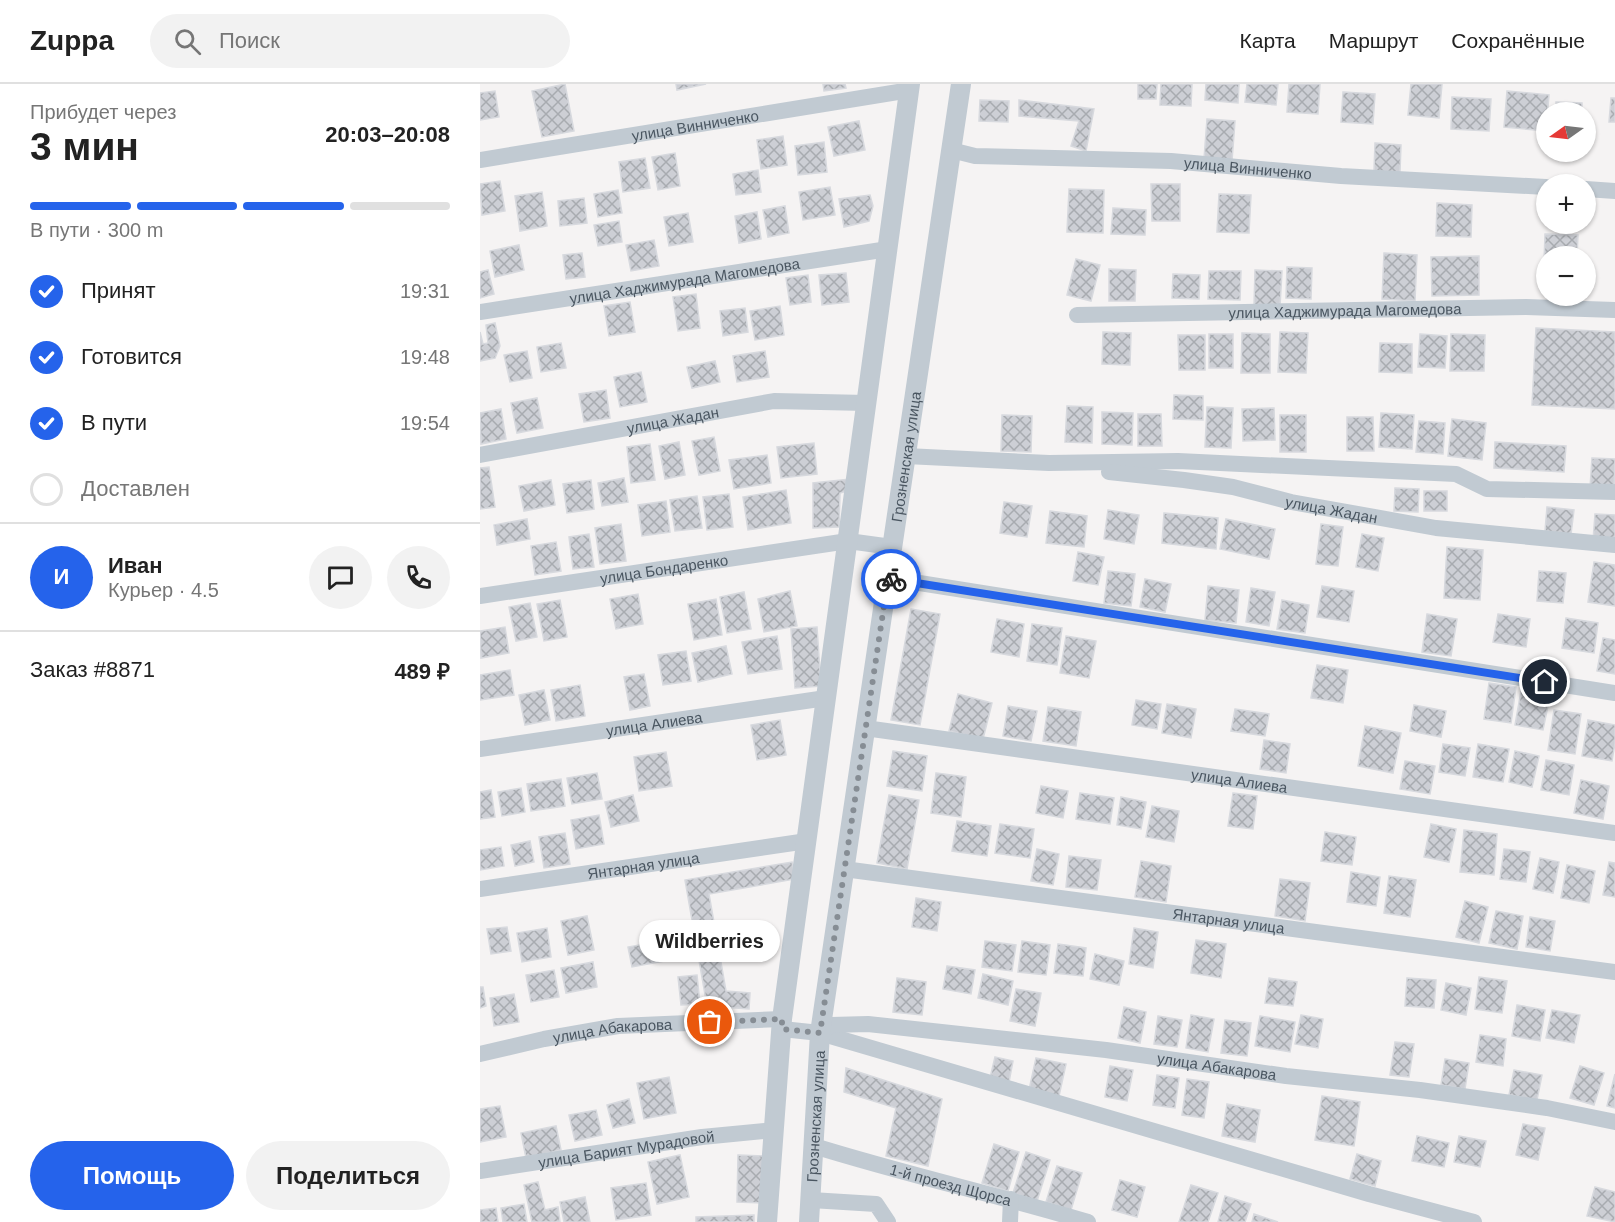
<!DOCTYPE html>
<html lang="ru">
<head>
<meta charset="utf-8">
<style>
  body { margin:0; font-family:Arial,sans-serif; background:#f2f2f2; color:#222; height:100vh; display:flex; flex-direction:column; font-size:22px; white-space:nowrap }
  * { box-sizing:border-box; margin:0 }
  p { font-size:20px; color:#767676 }
  .icon { flex:none; width:33px; height:33px; fill:none; stroke:currentColor; stroke-width:2; stroke-linecap:round; stroke-linejoin:round }
  .map { position:relative; flex:1; overflow:hidden }
  .sheet { display:flex; flex-direction:column; background:#fff; width:480px }
  .sheet>* { flex:none }
  .needle { width:39px; rotate:256deg }
  .fabs { position:absolute; left:1056px; top:18px; display:grid; gap:12px }
  .fabs a { display:grid; place-items:center; width:60px; height:60px; border-radius:50%; background:#fff; box-shadow:0 2px 4px #0004; font-size:30px }
  .pin { position:absolute; display:grid; place-items:center; width:51px; height:51px; color:#fff; margin:-26px; border:3px solid #fff; border-radius:50%; box-shadow:0 2px 6px #0007 }
  .courier { position:absolute; display:grid; place-items:center; width:60px; height:60px; margin:-30px; border:4px solid #2563eb; border-radius:50%; background:#fff; color:#222; box-shadow:0 2px 8px #0007 }
  .bubble { position:absolute; height:42px; border-radius:21px; background:#fff; box-shadow:0 2px 4px #0004; font-size:20px; font-weight:700; line-height:42px; text-align:center }
  .head em { font-style:normal; font-weight:700 }
  .head div { display:flex; flex-direction:column-reverse }
  .head { display:flex; align-items:center; justify-content:space-between; height:102px; padding:0 30px }
  h1 { font-size:39px; font-weight:700; line-height:45px }
  .bar { display:grid; grid-template-columns:repeat(4,1fr); gap:9px 6px; align-content:center; height:72px; padding:0 30px }
  .bar i { height:8px; border-radius:4px; background:#e0e0e0 }
  .bar .active { background:#2563eb }
  .bar p { grid-column:span 4 }
  .line { display:flex; align-items:center; gap:15px; padding:0 30px; border-top:2px solid #e0e0e0 }
  .line div { flex:1 }
  .round { display:grid; place-items:center; flex:none; width:63px; height:63px; border-radius:32px; background:#f2f2f2 }
  ol { padding:0 30px; list-style:none }
  li { display:flex; align-items:center; gap:18px; height:66px }
  li p { margin-inline-start:auto }
  li .icon { padding:6px; border-radius:50%; background:#2563eb; color:#fff; stroke-width:4 }
  li:last-child { color:#767676 }
  li i { width:33px; height:33px; border:3px solid #e0e0e0; border-radius:50% }
  .button { display:flex; gap:12px; margin-top:auto; padding:12px 30px }
  .button a { flex:1; height:69px; border-radius:36px; background:#2563eb; color:#fff; font-size:24px; font-weight:700; line-height:69px; text-align:center }
  .button a+a { background:#f2f2f2; color:#222 }
  header { display:flex; align-items:center; gap:36px; box-sizing:border-box; height:84px; padding:0 30px; background:#fff; border-bottom:2px solid #e0e0e0 }
  header strong { font-size:28px }
  nav { display:flex; gap:33px; margin-inline-start:auto; font-size:21px }
  .search { width:420px; height:54px; background:#f2f2f2; display:flex; align-items:center; gap:15px; box-sizing:border-box; padding:0 21px; border-radius:33px; color:#767676; font-size:22px }
  main { display:flex; flex:1; min-height:0 }
  .map>svg:first-child { display:block }
</style>
</head>
<body>
<header>
<strong>Zuppa</strong>
<div class="search"><svg class="icon" aria-label="search" viewBox="0 0 24 24"><circle cx="10" cy="10" r="6"/><path d="M15 15l6 6"/></svg>Поиск</div>
<nav><a>Карта</a><a>Маршрут</a><a>Сохранённые</a></nav>
</header>
<main>
<section class="sheet">
<div class="head"><div><h1>3 мин</h1><p>Прибудет через</p></div><em>20:03–20:08</em></div>
<div class="bar"><i class="active"></i><i class="active"></i><i class="active"></i><i></i><p>В пути · 300 m</p></div>
<ol>
<li><svg class="icon" aria-label="check" viewBox="0 0 24 24"><path d="M5 12l5 5 9-10"/></svg>Принят<p>19:31</p></li>
<li><svg class="icon" aria-label="check" viewBox="0 0 24 24"><path d="M5 12l5 5 9-10"/></svg>Готовится<p>19:48</p></li>
<li><svg class="icon" aria-label="check" viewBox="0 0 24 24"><path d="M5 12l5 5 9-10"/></svg>В пути<p>19:54</p></li>
<li><i></i>Доставлен</li>
</ol>
<div class="line" style="height:108px"><b class="round" style="background:#2563eb;color:#fff">И</b><div><b>Иван</b><p>Курьер · 4.5</p></div><a class="round"><svg class="icon" aria-label="chat" viewBox="0 0 24 24"><path d="M4 5h16v11H9l-5 4z"/></svg></a><a class="round"><svg class="icon" aria-label="phone" viewBox="0 0 24 24"><path d="M5 4h4l2 5-3 2q2 4 5 5l2-3 5 2v4C11 20 4 13 5 4z"/></svg></a></div>
<div class="line" style="height:78px"><div>Заказ #8871</div><b>489 ₽</b></div>
<div class="button"><a>Помощь</a><a>Поделиться</a></div>
</section>
<div class="map">
<svg width="1135" height="1138" viewBox="0 0 1135 1138">
  <defs>
    <pattern id="building-cross-hatch" width="8" height="8" patternUnits="userSpaceOnUse" patternTransform="scale(1.5)"><rect width="8" height="8" fill="#cdcfd5"/><path d="M0 0l8 8M0 8l8-8" fill="none" stroke="#a8abb0"/></pattern>
  </defs>
  <rect width="100%" height="100%" fill="#f5f3f3"/>
  <path fill="url(#building-cross-hatch)" stroke="#d7d9de" stroke-width="1.5" d="M85,0L94,47L62,53L52,7Z
    M196,0H226L197,6Z
    M343,0H365L366,4L344,7Z
    M658,0H677L676,15H658Z
    M681,0H712L711,22L680,21Z
    M726,0H759L758,19L725,16Z
    M767,0H798L796,21L765,18Z
    M809,0H840L838,30L807,28Z
    M931,0H962L959,34L928,31Z
    M15,7L19,33L0,36V9Z
    M1027,7L1069,11L1066,47L1024,43Z
    M863,8L895,10L893,40L861,38Z
    M972,13L1011,15L1009,47L971,45Z
    M1131,14H1135V38H1129Z
    M500,16L529,17L528,38L499,37Z
    M539,16L614,25L606,67L591,62L599,37L539,32Z
    M1076,18L1102,19V28H1076Z
    M727,35L755,37L752,77L724,75Z
    M379,37L385,66L354,72L348,43Z
    M303,52L307,81L281,85L277,56Z
    M344,58L347,88L318,91L315,62Z
    M895,59L921,61L920,88L894,87Z
    M195,69L200,102L178,106L172,73Z
    M165,74L170,104L143,108L139,78Z
    M278,86L281,108L256,111L253,90Z
    M20,97L25,127L2,131L0,100Z
    M671,100H700V137H672Z
    M350,103L355,131L323,136L319,108Z
    M589,105L624,106L623,149L587,148Z
    M138,106L142,129L118,133L114,110Z
    M62,108L67,142L40,147L35,112Z
    M739,110L771,111L769,149L737,148Z
    M390,111L393,122L389,137L364,143L359,115Z
    M104,114L107,139L80,142L78,117Z
    M957,119L992,121L991,153L956,152Z
    M305,122L309,149L288,153L283,126Z
    M633,124L666,126L665,151L631,150Z
    M277,128L281,155L259,159L255,132Z
    M208,129L213,158L189,162L184,133Z
    M139,137L142,158L118,162L114,141Z
    M1065,150L1098,151L1097,172H1066V179H1064Z
    M174,156L179,182L151,187L146,161Z
    M39,161L44,186L15,193L10,167Z
    M102,169L105,193L86,195L83,171Z
    M904,169L937,171L935,217L902,215Z
    M999,172V211L952,212L951,173Z
    M596,175L620,181L611,217L587,211Z
    M807,183L832,184L831,215L806,214Z
    M629,185L656,186L655,217H629Z
    M8,186L14,210L0,214V188Z
    M775,186L802,187L800,223L774,222Z
    M729,187H761L760,216L728,215Z
    M366,189L369,218L342,221L339,191Z
    M693,190L720,191L719,215L692,214Z
    M328,191L331,218L310,221L306,194Z
    M216,210L220,244L198,247L193,213Z
    M150,218L155,248L129,252L124,222Z
    M300,222L304,251L275,256L270,227Z
    M265,224L268,248L243,252L240,227Z
    M15,239L20,262L15,274L0,277V248L3,260L8,259L6,241Z
    M1056,244L1135,248V325L1052,321Z
    M623,248L651,249L650,281L622,280Z
    M800,248L828,249L826,289L798,288Z
    M762,249L790,250V289H761Z
    M729,250H753V284H729Z
    M940,250L967,252L965,284L938,283Z
    M971,250L1005,251L1004,287H970Z
    M698,251H725V286H699Z
    M81,259L86,284L61,288L57,263Z
    M900,259L932,260V289L899,288Z
    M47,267L52,294L30,298L24,271Z
    M285,267L289,293L257,298L253,272Z
    M235,277L240,298L212,304L207,283Z
    M161,288L167,318L140,323L134,293Z
    M126,306L130,334L104,338L99,310Z
    M694,311L723,312V336L693,335Z
    M57,314L63,344L37,349L31,319Z
    M587,322L613,323L612,359L585,358Z
    M727,323L753,324L751,364L725,363Z
    M794,324L795,356L763,357L762,325Z
    M21,325L26,355L1,360L0,329Z
    M622,328L653,329L652,361L622,360Z
    M901,329L934,331L932,365L899,363Z
    M658,330H681L682,362H658Z
    M522,331L552,332L551,368L521,367Z
    M800,331H826V368H800Z
    M867,333H893L894,367H867Z
    M972,335L1006,339L1002,376L968,372Z
    M939,337L965,339L963,370L936,368Z
    M234,353L240,387L219,391L212,357Z
    M199,358L205,391L185,395L179,362Z
    M1015,358L1086,362L1084,388L1014,384Z
    M334,359L337,390L301,394L297,363Z
    M170,360L175,396L151,399L147,363Z
    M287,371L291,399L254,405L249,376Z
    M1112,374L1135,375L1134,405L1110,404Z
    M9,383L15,423L0,425V384Z
    M144,394L148,418L122,422L118,399Z
    M370,395L368,407L360,409L359,443L333,444V399Z
    M71,396L75,421L44,427L39,402Z
    M111,396L114,425L87,429L83,400Z
    M915,404L939,405L938,428L914,427Z
    M306,406L311,439L268,446L263,413Z
    M944,407H967V427H944Z
    M249,410L253,443L227,446L223,413Z
    M217,412L222,444L195,447L190,416Z
    M186,417L190,448L162,452L158,421Z
    M524,418L552,422L547,453L520,449Z
    M1067,423L1094,426L1091,450L1065,447Z
    M628,426L659,431L654,460L624,455Z
    M570,427L607,432L604,463L566,459Z
    M684,429L738,434L736,465L682,459Z
    M1115,430L1135,431V458L1113,457Z
    M47,435L50,455L17,461L14,441Z
    M746,435L795,445L789,475L740,465Z
    M141,440L146,477L120,480L115,444Z
    M841,440L863,443L858,482L836,480Z
    M109,450L114,483L93,485L89,453Z
    M882,450L904,454L898,487L876,483Z
    M76,458L81,487L55,491L51,462Z
    M967,463L1003,466L1000,516L964,514Z
    M598,468L624,473L618,501L593,497Z
    M1114,478L1135,481V522L1108,518Z
    M628,487L655,490L651,522L624,519Z
    M1059,487L1086,489L1083,519L1057,517Z
    M665,495L691,500L685,528L660,523Z
    M728,502L759,506L756,539L725,536Z
    M842,502L874,507L869,538L837,533Z
    M771,504L795,508L789,542L766,538Z
    M310,507L317,542L284,548L278,515Z
    M264,508L271,545L247,549L240,513Z
    M158,510L163,540L136,545L130,515Z
    M236,515L242,551L214,556L208,520Z
    M80,516L87,553L64,557L57,520Z
    M802,516L829,521L825,549L797,545Z
    M50,519L57,553L36,557L29,523Z
    M431,525L460,530L440,641L411,636Z
    M947,530L977,535L971,572L942,568Z
    M1018,530L1050,535L1046,563L1013,558Z
    M1086,534L1118,539L1114,569L1082,564Z
    M517,535L544,540L539,573L511,568Z
    M552,540L582,544L577,581L547,577Z
    M25,543L29,569L1,574L0,547Z
    M337,543L341,602L315,604L311,545Z
    M297,552L302,585L268,590L262,558Z
    M586,552L616,557L609,594L580,589Z
    M1123,554L1135,556V590L1117,587Z
    M246,562L252,590L218,598L212,569Z
    M206,567L211,597L183,601L178,571Z
    M837,581L868,586L863,619L831,614Z
    M30,586L34,611L0,616V591Z
    M164,590L170,622L150,626L144,593Z
    M1009,599L1036,603L1031,639L1004,635Z
    M100,601L105,632L76,637L71,606Z
    M64,606L70,636L45,641L39,611Z
    M1041,607L1070,612L1063,646L1035,641Z
    M478,610L512,619L503,655L469,647Z
    M656,616L681,620L677,645L652,641Z
    M687,620L716,625L711,654L682,649Z
    M934,621L966,627L961,653L930,647Z
    M528,622L557,627L551,657L523,652Z
    M568,623L601,628L596,662L563,657Z
    M755,625L789,630L785,652L751,647Z
    M1074,626L1101,630L1095,670L1068,666Z
    M300,636L306,671L277,676L271,641Z
    M1108,636L1135,641V659L1132,677L1102,672Z
    M885,642L921,649L913,689L878,682Z
    M784,656L810,660L806,689L780,685Z
    M963,660L990,664L985,692L959,688Z
    M998,660L1029,665L1023,698L993,693Z
    M413,667L447,672L442,707L407,702Z
    M1035,667L1059,672L1052,703L1029,698Z
    M186,668L192,702L159,707L154,673Z
    M1066,676L1094,681L1089,711L1061,706Z
    M925,677L955,682L950,710L920,705Z
    M117,689L122,715L92,720L87,694Z
    M456,689L486,693L481,733L451,729Z
    M81,695L85,722L51,727L47,700Z
    M1101,696L1129,702L1123,735L1094,729Z
    M561,702L588,707L583,734L556,729Z
    M41,704L45,728L22,732L18,708Z
    M11,706L15,733L0,735V708Z
    M600,709L634,714L630,740L596,735Z
    M753,709L777,712L773,745L748,742Z
    M153,711L159,737L131,743L125,718Z
    M409,711L439,716L427,785L397,779Z
    M641,713L666,718L661,745L637,741Z
    M672,722L699,727L694,758L666,753Z
    M119,731L124,760L96,765L91,736Z
    M477,737L511,742L507,772L472,767Z
    M520,740L554,745L550,774L515,769Z
    M951,740L976,745L969,778L944,773Z
    M984,746L1017,750L1014,791L980,788Z
    M845,748L876,753L872,781L841,777Z
    M85,749L90,780L64,784L59,753Z
    M50,757L54,778L35,782L31,761Z
    M21,763L24,782L0,786V766Z
    M557,765L579,770L573,801L551,797Z
    M1024,765L1050,768L1046,798L1020,795Z
    M589,772L621,776L617,806L586,803Z
    M1060,774L1079,778L1073,809L1053,805Z
    M661,777L691,782L686,818L655,813Z
    M312,778L315,795L229,810L246,907L270,909L269,925L227,922L205,796Z
    M1129,778L1135,779V813L1123,811Z
    M1087,781L1115,787L1109,819L1081,814Z
    M871,788L900,793L896,822L867,818Z
    M909,792L936,796L930,833L904,829Z
    M800,795L830,799L825,837L795,832Z
    M436,814L461,818L457,847L432,843Z
    M985,817L1008,823L999,859L976,853Z
    M1016,827L1043,832L1037,865L1009,859Z
    M107,832L114,866L88,871L81,837Z
    M1050,833L1075,837L1070,867L1046,863Z
    M27,843L31,867L11,870L7,845Z
    M67,844L71,873L42,878L37,849Z
    M654,844L678,848L673,884L649,880Z
    M716,856L746,860L741,894L711,889Z
    M181,857L185,877L152,883L148,863Z
    M505,857L536,861L532,887L502,883Z
    M542,857L570,861L566,891L538,888Z
    M578,860L606,864L603,892L574,889Z
    M615,870L644,877L639,901L610,895Z
    M113,878L117,903L86,909L81,884Z
    M467,882L495,886L491,910L463,905Z
    M74,886L79,913L51,918L46,891Z
    M503,890L533,897L528,921L498,914Z
    M217,891L220,920L201,921L198,893Z
    M999,893L1027,897L1022,929L995,925Z
    M417,894L446,898L442,931L413,928Z
    M789,894L817,898L813,922L785,919Z
    M927,894L956,896L954,924L925,922Z
    M966,899L991,904L986,931L961,926Z
    M0,903H3L6,922L0,924Z
    M536,905L561,909L555,942L530,937Z
    M34,910L39,938L14,942L10,914Z
    M1037,921L1065,926L1060,957L1032,952Z
    M644,923L666,928L660,959L638,954Z
    M1072,926L1100,931L1094,959L1066,954Z
    M711,931L734,935L728,968L706,964Z
    M821,931L843,935L838,964L815,960Z
    M678,932L702,936L697,963L674,960Z
    M780,932L815,938L810,968L775,962Z
    M745,936L771,939L767,972L741,969Z
    M1000,951L1026,955L1023,982L996,978Z
    M915,958L934,960L929,993L910,991Z
    M515,973L533,977L529,998L510,994Z
    M556,974L586,980L579,1012L549,1006Z
    M965,975L989,979L985,1005L961,1001Z
    M630,982L653,986L647,1017L625,1013Z
    M1100,982L1124,989L1114,1021L1090,1014Z
    M366,984L462,1015L448,1082L406,1072L416,1024L364,1008Z
    M1034,986L1062,991L1057,1016L1029,1011Z
    M1135,990V1024L1127,1022Z
    M677,991L699,994L695,1024L673,1021Z
    M189,993L196,1029L164,1035L157,999Z
    M707,995L729,998L724,1034L702,1031Z
    M842,1012L880,1018L874,1062L835,1056Z
    M149,1015L155,1039L133,1044L127,1021Z
    M747,1020L780,1026L775,1058L742,1052Z
    M20,1022L26,1053L0,1058V1025Z
    M116,1026L122,1051L95,1057L89,1031Z
    M1043,1040L1065,1044L1058,1076L1036,1071Z
    M76,1042L81,1066L46,1074L41,1049Z
    M937,1052L969,1059L964,1083L932,1077Z
    M979,1052L1006,1057L1000,1083L974,1078Z
    M514,1060L539,1068L528,1107L502,1099Z
    M546,1068L570,1076L557,1117L533,1109Z
    M877,1070L901,1077L895,1102L870,1095Z
    M200,1071L209,1113L177,1120L168,1078Z
    M258,1071L285,1072L283,1119L257,1118Z
    M577,1082L602,1089L591,1126L566,1118Z
    M640,1096L665,1103L657,1133L632,1126Z
    M58,1098L65,1126L78,1123L80,1138H52L44,1101Z
    M166,1099L171,1131L136,1136L131,1104Z
    M711,1101L738,1109L728,1138H699Z
    M1115,1103L1135,1108V1138L1107,1132Z
    M745,1112L771,1120L765,1138H738Z
    M105,1113L110,1138H84L80,1118Z
    M44,1120L47,1138H23L21,1124Z
    M16,1124L18,1138H0V1126Z
    M774,1130L798,1138H772Z
    M274,1131V1138H216V1133Z"/>
  <g fill="none" stroke-linecap="round" stroke-linejoin="round">
    <g stroke="#c1cad2" stroke-width="16">
      <path id="s1" d="M471,66L495,72L691,77L861,92L1066,103"/>
      <path id="s2" d="M0,76L430,6"/>
      <path d="M1106,105L1135,107"/>
      <path id="s3" d="M0,228L408,165"/>
      <path id="s4" d="M597,231L1046,223L1135,226"/>
      <path id="s5" d="M0,371L294,317L387,319"/>
      <path d="M426,372L569,379L698,377L976,390L1007,405L1135,408"/>
      <path id="s6" d="M629,388L704,396L753,403L811,418L956,444L1135,461"/>
      <path d="M408,494L1135,609"/>
      <path id="s7" d="M0,512L368,457L412,463"/>
      <path id="s8" d="M385,644L1135,749"/>
      <path id="s9" d="M0,665L346,614"/>
      <path id="s10" d="M364,785L1135,888"/>
      <path id="s11" d="M0,805L327,757"/>
      <path d="M302,945L340,949L889,1110L994,1138"/>
      <path id="s12" d="M340,949L351,941L388,940L626,966L806,992L940,1006L1067,1024L1135,1038"/>
      <path id="s13" d="M0,970L64,955L138,942L302,935"/>
      <path id="s14" d="M334,1062C424,1090 517,1111 608,1138"/>
      <path id="s15" d="M0,1087L222,1053L294,1046"/>
      <path d="M331,1116L396,1120L408,1138"/>
      <path d="M530,1138L531,1115"/>
    </g>
    <g stroke="#c1cad2" stroke-width="20">
      <path d="M287,1138L302,935L430,0"/>
      <path id="s16" d="M329,1138L340,949L481,0"/>
    </g>
  </g>
  <g fill="none" stroke-linecap="round" stroke-linejoin="round">
    <path stroke="#868d94" stroke-width="6" stroke-dasharray="0 10.8" d="M230,938L302,935V945L340,949L408,495H411"/>
    <path stroke="#2563eb" stroke-width="8" d="M411,495L1065,598"/>
  </g>
  <g text-anchor="middle" dominant-baseline="central" stroke-width="4.5" stroke-linejoin="round" paint-order="stroke">
    <g font-size="15" fill="#4a5661" stroke="#fff">
      <text stroke="none"><textPath href="#s2" startOffset="218">улица Винниченко</textPath></text>
      <text stroke="none"><textPath href="#s1" startOffset="298">улица Винниченко</textPath></text>
      <text stroke="none"><textPath href="#s3" startOffset="207">улица Хаджимурада Магомедова</textPath></text>
      <text stroke="none"><textPath href="#s4" startOffset="268">улица Хаджимурада Магомедова</textPath></text>
      <text stroke="none"><textPath href="#s5" startOffset="196">улица Жадан</textPath></text>
      <text stroke="none"><textPath href="#s16" startOffset="772">Грозненская улица</textPath></text>
      <text stroke="none"><textPath href="#s6" startOffset="226">улица Жадан</textPath></text>
      <text stroke="none"><textPath href="#s7" startOffset="186">улица Бондаренко</textPath></text>
      <text stroke="none"><textPath href="#s9" startOffset="176">улица Алиева</textPath></text>
      <text stroke="none"><textPath href="#s8" startOffset="378">улица Алиева</textPath></text>
      <text stroke="none"><textPath href="#s11" startOffset="165">Янтарная улица</textPath></text>
      <text stroke="none"><textPath href="#s10" startOffset="388">Янтарная улица</textPath></text>
      <text stroke="none"><textPath href="#s13" startOffset="135">улица Абакарова</textPath></text>
      <text stroke="none"><textPath href="#s12" startOffset="402">улица Абакарова</textPath></text>
      <text stroke="none"><textPath href="#s16" startOffset="106">Грозненская улица</textPath></text>
      <text stroke="none"><textPath href="#s15" startOffset="148">улица Барият Мурадовой</textPath></text>
      <text stroke="none"><textPath href="#s14" startOffset="142">1-й проезд Щорса</textPath></text>
    </g>
  </g>
</svg>
<div class="fabs">
<a><svg class="needle" viewBox="-14 -14 28 28"><path d="M0-13l5 13h-10z" fill="#e53935"/><path d="M0 13l5-13h-10z" fill="#767676"/></svg></a>
<a>+</a>
<a>−</a>
</div>
<div class="pin" style="left:230px;top:938px;background:#ea580c"><svg class="icon" aria-label="bag" viewBox="0 0 24 24"><path d="M5 8h14l-1 12H6zM9 8a3 3 0 0 1 6 0"/></svg></div>
<div class="pin" style="left:1065px;top:598px;background:#1f2937"><svg class="icon" aria-label="home" viewBox="0 0 24 24"><path d="M3 11l9-7 9 7M6 9v11h12V9"/></svg></div>
<div class="courier" style="left:411px;top:495px"><svg class="icon" aria-label="bike" viewBox="0 0 24 24"><circle cx="6" cy="16" r="4"/><circle cx="18" cy="16" r="4"/><path d="M6 16l4-8h5l3 8M10 8l3 8H6M13 5h3"/></svg></div>
<div class="bubble" style="left:159px;top:836px;width:141px">Wildberries</div>
</div>
</main>
</body>
</html>
